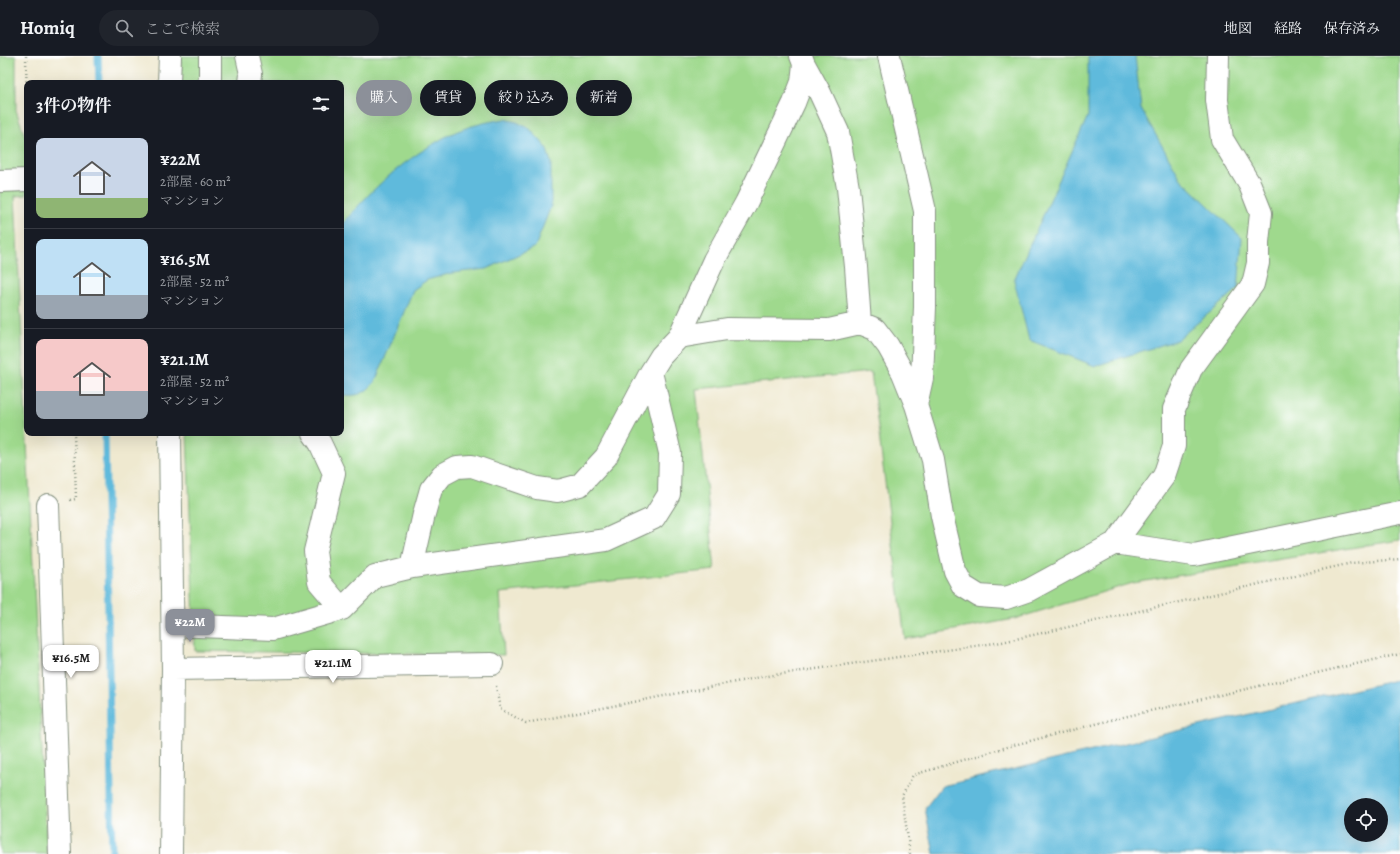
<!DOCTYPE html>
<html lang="ja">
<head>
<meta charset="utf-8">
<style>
  :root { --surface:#171b24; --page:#20242c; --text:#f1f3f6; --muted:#9ea1a6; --line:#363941; --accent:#8c9099 }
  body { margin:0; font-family:Alegreya,"Noto Serif JP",serif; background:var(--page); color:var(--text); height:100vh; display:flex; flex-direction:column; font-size:15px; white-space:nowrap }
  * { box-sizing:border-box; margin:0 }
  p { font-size:13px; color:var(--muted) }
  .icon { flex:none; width:22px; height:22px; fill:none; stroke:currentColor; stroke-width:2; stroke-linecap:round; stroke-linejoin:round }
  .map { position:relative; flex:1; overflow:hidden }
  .sheet { position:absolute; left:24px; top:24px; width:320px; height:356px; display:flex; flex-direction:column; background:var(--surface); border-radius:8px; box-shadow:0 4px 16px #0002 }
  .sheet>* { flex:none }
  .guide { position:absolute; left:356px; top:24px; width:380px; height:36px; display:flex; gap:8px }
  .buttons { position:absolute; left:1344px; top:742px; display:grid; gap:8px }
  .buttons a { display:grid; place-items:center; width:44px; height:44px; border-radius:50%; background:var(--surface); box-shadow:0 4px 16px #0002; font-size:20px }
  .price { position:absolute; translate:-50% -34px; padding:0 9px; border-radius:8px; background:#fff; color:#222; font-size:13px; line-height:26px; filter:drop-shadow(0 1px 2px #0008) }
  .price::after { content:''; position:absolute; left:50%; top:24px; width:12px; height:9px; margin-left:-6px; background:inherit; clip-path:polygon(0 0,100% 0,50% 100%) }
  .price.active { background:var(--accent); color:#fff }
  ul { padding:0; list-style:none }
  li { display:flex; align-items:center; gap:12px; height:100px; padding:0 12px }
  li+li { border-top:1px solid var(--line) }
  li span { display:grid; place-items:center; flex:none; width:112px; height:80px; border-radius:8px; color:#555 }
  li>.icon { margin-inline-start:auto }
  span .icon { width:48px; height:48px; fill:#fffc; stroke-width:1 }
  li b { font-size:17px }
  h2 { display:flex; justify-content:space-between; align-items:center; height:48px; padding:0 12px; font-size:17px }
  .pill { padding:0 14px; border-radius:18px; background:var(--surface); box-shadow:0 4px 16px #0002; font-size:14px; line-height:36px }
  .pill.active { background:var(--accent); color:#fff }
  header { display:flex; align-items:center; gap:24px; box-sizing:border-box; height:56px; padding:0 20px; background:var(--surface); border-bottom:1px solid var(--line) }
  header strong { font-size:19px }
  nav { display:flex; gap:22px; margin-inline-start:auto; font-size:14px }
  .search { width:280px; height:36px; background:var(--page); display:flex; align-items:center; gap:10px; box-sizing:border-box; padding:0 14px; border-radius:22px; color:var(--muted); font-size:15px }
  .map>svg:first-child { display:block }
  .green { fill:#9fd98d; stroke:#5f8b60 }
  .water { fill:#5ebadc; stroke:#3e7c88; fill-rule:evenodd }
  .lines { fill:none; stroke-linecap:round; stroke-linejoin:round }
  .stream { stroke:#5ebadc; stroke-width:7 }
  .minor-casing { stroke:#879382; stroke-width:24 }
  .path { stroke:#879382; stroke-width:2.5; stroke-dasharray:1 3; stroke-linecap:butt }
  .minor { stroke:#fff; stroke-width:22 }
</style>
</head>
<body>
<header>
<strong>Homiq</strong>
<div class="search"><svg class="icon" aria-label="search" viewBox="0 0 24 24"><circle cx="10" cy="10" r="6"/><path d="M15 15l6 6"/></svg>ここで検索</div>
<nav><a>地図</a><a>経路</a><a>保存済み</a></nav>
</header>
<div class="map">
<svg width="1400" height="798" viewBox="0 0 1400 798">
  <rect width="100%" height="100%" fill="#fff"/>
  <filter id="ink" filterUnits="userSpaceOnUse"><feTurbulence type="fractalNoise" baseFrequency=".025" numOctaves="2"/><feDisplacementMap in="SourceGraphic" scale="8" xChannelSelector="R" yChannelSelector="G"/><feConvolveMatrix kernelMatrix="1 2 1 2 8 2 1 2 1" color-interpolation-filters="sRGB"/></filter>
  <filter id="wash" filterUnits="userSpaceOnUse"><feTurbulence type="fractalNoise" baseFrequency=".012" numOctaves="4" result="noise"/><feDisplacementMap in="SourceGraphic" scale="16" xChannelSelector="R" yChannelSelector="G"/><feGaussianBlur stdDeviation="0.9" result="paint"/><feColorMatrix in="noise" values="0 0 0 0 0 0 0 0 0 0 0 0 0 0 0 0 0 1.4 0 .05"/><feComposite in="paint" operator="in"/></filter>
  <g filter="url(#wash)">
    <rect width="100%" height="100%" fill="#efe9d0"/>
    <path class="green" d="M0,0H16V54L27,86V139L15,140L47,798H0Z
      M181,0H1400V484L1133,527L1014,563L905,583L871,316L696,333L715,514L500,537L504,599L195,595L187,377H341V27H181Z"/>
    <path class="water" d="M1088,0H1135L1141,53L1181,123L1242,182L1238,233L1177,284L1095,310L1029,284L1014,224L1088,60Z
      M504,63L517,66L530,73L546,91L551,106V150L535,191L486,213L452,217L427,224L413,234L375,326C363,339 359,340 341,339V170C366,139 395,111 430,90C437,86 444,81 451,78C468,70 486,66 504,63Z
      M1400,623V798H934L925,752L942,730ZM1351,749H1381V779H1351Z"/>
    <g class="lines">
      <path class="stream" d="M98,0L99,27
        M105,377L112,798"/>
    </g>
  </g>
  <g filter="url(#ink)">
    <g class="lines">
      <g class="minor-casing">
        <path id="minor" d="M247,0L251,18L250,27
          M889,0L925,155V251L922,322L916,349
          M804,8L820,37L838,76L848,132L856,211L860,267
          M169,27L170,0
          M209,27L210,22V0
          M0,125L27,124
          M679,281L714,204L746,147L794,47L802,26L804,8L801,0
          M170,377L173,613L171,798
          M313,377L320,387L334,417L315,495L319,526L342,553
          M48,449L60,798
          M1115,487L1164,420L1174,390V353L1191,313L1253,228L1258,207V186L1261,157L1250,129L1222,83L1217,44L1218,0
          M412,511L424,458L431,433L442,419L457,411L472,410L537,432L558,435L580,429L606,401L651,316
          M173,569L273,573L342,553L375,520L412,511L606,484L654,462L669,438L670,397L651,316L661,300L679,281L727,273L829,274L860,267L875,273L888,290L903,317L916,349L933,404L942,460L955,515L963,530L979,540L1006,542L1029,534L1115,487L1194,499L1400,457
          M173,613L492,608"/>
      </g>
      <path class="path" d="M26,0L27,56
        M70,444L76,443L74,377
        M496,630L500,653L526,667L761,621L1002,586L1352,507L1400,503
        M910,798L902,740L913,719L1014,689L1119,662L1400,598"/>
      <use href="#minor" class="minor"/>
    </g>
  </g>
</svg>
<div class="buttons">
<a><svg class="icon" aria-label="locate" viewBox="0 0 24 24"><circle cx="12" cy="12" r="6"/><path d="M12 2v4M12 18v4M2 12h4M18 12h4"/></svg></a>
</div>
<b class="price active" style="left:190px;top:587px">¥22M</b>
<b class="price" style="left:71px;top:623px">¥16.5M</b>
<b class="price" style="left:333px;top:628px">¥21.1M</b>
<div class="guide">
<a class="pill active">購入</a>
<a class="pill">賃貸</a>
<a class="pill">絞り込み</a>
<a class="pill">新着</a>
</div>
<section class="sheet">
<h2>3件の物件<svg class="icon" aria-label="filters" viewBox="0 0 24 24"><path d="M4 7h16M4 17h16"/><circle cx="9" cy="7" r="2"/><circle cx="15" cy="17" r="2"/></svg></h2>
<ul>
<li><span style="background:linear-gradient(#c9d6e8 75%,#8fb573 0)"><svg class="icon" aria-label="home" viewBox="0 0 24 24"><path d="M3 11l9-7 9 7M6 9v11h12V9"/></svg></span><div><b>¥22M</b><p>2部屋 · 60 m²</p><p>マンション</p></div></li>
<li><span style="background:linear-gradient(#bfe0f5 70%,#9aa5b1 0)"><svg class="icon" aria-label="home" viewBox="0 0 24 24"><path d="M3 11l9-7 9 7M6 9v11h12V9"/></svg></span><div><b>¥16.5M</b><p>2部屋 · 52 m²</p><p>マンション</p></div></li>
<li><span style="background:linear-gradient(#f6c9c9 65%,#9aa5b1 0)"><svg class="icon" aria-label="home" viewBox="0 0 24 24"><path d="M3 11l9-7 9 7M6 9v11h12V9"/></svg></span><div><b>¥21.1M</b><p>2部屋 · 52 m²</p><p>マンション</p></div></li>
</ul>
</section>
</div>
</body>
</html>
